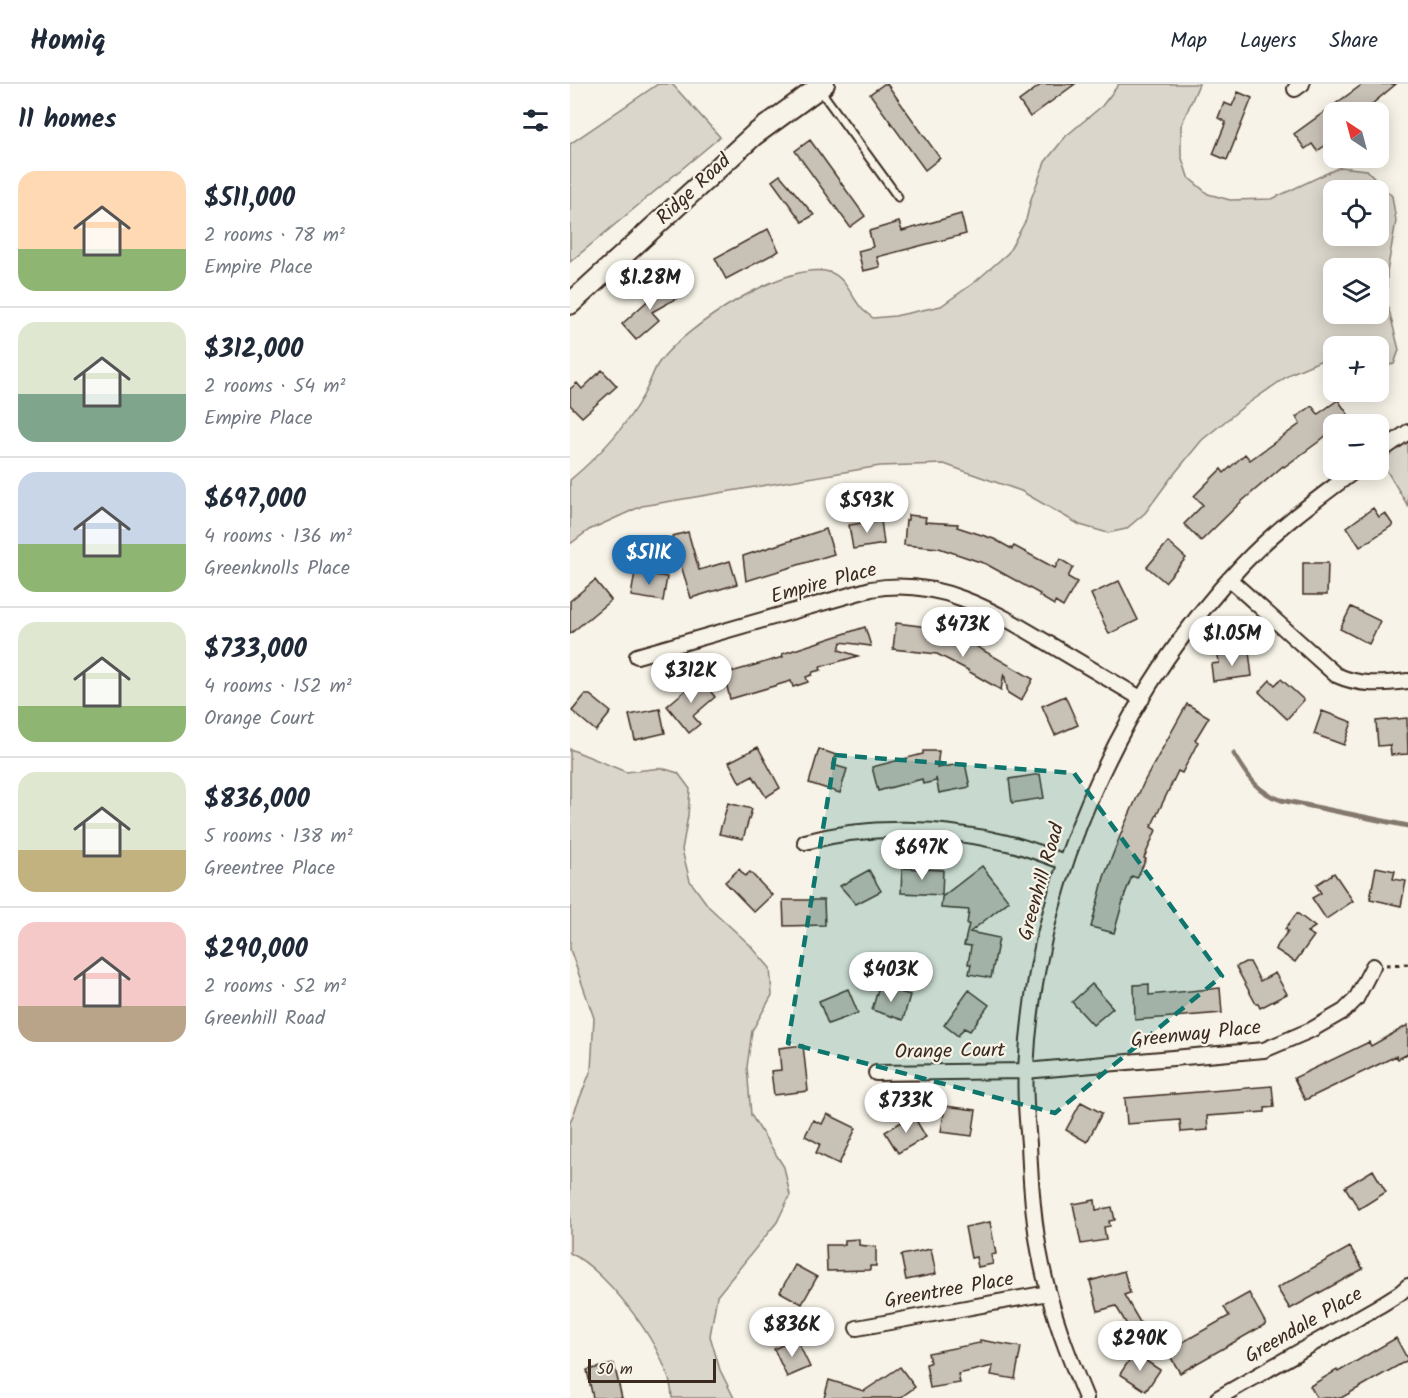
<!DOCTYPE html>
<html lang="en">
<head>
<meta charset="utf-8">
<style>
  :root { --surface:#fff; --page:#f2f2f3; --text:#1f2937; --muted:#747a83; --line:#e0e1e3; --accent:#1f6fb2 }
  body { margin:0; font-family:Kalam,sans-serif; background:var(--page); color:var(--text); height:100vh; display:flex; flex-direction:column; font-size:22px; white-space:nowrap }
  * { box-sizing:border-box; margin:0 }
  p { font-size:20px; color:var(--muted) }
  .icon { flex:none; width:33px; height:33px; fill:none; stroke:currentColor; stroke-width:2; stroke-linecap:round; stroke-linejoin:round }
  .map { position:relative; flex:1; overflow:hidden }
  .side { display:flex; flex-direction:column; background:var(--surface); width:570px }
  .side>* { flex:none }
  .needle { width:39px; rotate:324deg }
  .controls { position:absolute; left:753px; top:18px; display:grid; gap:12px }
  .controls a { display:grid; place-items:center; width:66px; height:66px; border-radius:12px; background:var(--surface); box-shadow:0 3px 15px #0003; font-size:30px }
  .scale { position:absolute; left:18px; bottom:15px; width:128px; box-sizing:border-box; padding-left:6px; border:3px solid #3b2a1e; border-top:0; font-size:16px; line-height:21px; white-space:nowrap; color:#3b2a1e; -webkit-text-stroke:4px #f7f3e8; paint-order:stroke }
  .price { position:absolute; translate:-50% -51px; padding:0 14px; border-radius:21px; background:#fff; color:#222; font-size:20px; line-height:39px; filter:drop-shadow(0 2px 3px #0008) }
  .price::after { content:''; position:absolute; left:50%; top:36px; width:18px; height:14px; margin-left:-9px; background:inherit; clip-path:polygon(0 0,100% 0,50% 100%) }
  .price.current { background:var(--accent); color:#fff }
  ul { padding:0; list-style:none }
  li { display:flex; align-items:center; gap:18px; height:150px; padding:0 18px }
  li+li { border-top:2px solid var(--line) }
  li span { display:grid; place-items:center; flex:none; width:168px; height:120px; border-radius:18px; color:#555 }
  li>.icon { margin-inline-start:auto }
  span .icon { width:72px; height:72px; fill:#fffc; stroke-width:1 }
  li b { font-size:26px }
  h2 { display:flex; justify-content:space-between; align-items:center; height:72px; padding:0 18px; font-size:26px }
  header { display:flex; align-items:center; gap:36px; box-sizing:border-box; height:84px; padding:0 30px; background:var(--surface); border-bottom:2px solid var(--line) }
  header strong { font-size:28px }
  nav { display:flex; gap:33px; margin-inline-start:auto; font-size:21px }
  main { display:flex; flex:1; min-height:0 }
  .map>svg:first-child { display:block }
  .green { fill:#dbd6cb; stroke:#8b8074; stroke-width:1.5; fill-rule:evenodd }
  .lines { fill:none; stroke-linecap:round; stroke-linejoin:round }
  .stream { stroke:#84786c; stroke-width:5 }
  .building { fill:#c8c1b6; stroke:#3b2a1e; stroke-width:1.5 }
  .lane-casing { stroke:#3b2a1e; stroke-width:11 }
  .street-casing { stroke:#3b2a1e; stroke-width:18 }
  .secondary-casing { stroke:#3b2a1e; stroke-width:24 }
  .path { stroke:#3b2a1e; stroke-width:3; stroke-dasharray:4.5 4.5; stroke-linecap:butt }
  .lane { stroke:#f7f3e8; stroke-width:7 }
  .street { stroke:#f7f3e8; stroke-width:14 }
  .secondary { stroke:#f7f3e8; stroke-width:20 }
  .marked { fill:#0f766e; fill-opacity:0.2; stroke:#0f766e; stroke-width:4.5; stroke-dasharray:12 8; stroke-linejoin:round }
  .labels { text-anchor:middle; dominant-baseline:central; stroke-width:4.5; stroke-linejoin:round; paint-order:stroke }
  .street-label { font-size:20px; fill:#3b2a1e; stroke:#f7f3e8 }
</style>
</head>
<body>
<header>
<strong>Homiq</strong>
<nav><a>Map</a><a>Layers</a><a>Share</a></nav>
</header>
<main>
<section class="side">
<h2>11 homes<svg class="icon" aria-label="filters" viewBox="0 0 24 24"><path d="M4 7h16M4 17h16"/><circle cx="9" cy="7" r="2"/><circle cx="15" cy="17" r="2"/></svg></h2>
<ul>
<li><span style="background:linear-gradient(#ffd9b3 65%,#8fb573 0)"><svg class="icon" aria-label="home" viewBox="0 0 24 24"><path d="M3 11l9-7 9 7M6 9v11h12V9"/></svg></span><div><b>$511,000</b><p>2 rooms · 78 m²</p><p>Empire Place</p></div></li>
<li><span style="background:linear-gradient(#dfe7d0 60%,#7fa58c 0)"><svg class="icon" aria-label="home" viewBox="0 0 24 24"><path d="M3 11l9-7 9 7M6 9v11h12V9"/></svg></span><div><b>$312,000</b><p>2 rooms · 54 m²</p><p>Empire Place</p></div></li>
<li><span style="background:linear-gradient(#c9d6e8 60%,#8fb573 0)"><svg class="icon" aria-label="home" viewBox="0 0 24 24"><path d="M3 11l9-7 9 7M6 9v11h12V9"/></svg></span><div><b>$697,000</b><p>4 rooms · 136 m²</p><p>Greenknolls Place</p></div></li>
<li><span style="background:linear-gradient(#dfe7d0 70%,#8fb573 0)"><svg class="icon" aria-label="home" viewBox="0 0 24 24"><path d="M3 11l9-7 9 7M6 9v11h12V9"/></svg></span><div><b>$733,000</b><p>4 rooms · 152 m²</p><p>Orange Court</p></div></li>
<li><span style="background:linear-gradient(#dfe7d0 65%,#c2b280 0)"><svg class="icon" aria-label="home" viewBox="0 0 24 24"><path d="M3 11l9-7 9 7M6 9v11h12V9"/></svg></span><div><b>$836,000</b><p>5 rooms · 138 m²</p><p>Greentree Place</p></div></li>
<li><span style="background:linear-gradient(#f6c9c9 70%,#b9a48a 0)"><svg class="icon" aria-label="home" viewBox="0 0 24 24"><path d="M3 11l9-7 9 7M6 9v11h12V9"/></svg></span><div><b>$290,000</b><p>2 rooms · 52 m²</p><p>Greenhill Road</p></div></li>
</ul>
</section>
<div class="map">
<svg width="838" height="1314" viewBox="0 0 838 1314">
  <rect width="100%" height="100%" fill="#f7f3e8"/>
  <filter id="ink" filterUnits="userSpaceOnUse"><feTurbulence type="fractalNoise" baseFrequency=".0167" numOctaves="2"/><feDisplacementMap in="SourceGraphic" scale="12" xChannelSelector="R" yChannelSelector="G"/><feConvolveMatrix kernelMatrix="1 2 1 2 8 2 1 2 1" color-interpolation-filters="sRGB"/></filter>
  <g filter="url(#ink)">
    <path class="green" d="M88,0H102L150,53L0,178V60Z
      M549,0H629L611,42V71L618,93L638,110L660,116L702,115L770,83L797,86L822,112L826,137L817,188V218L829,266L824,280L809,283L808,262H764L763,277L752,276L722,289L673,323L632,356L600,395L575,429L556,445L538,449L510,441L451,407L374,380L310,382L72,422L19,446L0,460V396C30,371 55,344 74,310C80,299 83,286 90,277C115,243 217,176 259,188C275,192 282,214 292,225C295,228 299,231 303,234L325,232L371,222L405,198L438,169L456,136L461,115L475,78L496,52L532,22ZM764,106H808V152H764ZM808,184V230H764V184Z
      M838,348V422L809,374Z
      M0,665L56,688L92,684L108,689L120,705L118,732L112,766L120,797L139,823L180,861L200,884L202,911L182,947L177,983L181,1031L214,1083L220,1111L207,1138L147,1212L140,1252L150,1286L164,1314H102C102,1271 38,1187 0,1169V1039L21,986L24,934L0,865Z"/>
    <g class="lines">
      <path class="stream" d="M664,670C678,692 685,707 711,716L838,742"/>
    </g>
    <path class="building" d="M314,0H317L370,74L355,86L300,10Z
      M472,0H505L460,33L449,17Z
      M793,0H826L796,25L795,23L788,28H764V46L757,50L762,57L747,67L742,60L735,65L724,50Z
      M668,8L682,14L657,76L643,70L656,38L648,34L654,19L662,22Z
      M240,56L295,132L280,143L225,67Z
      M210,91L244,131L232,138L202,97Z
      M391,130L396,150L307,173L310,183L293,187L288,167L303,163L299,147L329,138L332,147Z
      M198,145L209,167L156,195L145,174Z
      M100,197L109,213L82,228L89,236L66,256L52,240L84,211L82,207Z
      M32,286L47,302L12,333L0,321V305L7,299L12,305Z
      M768,316L780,333L770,340H764V345L747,359L714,383L713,382L671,418L631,457L614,440L633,421L624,412L651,385L654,389L675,370L680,376L730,340L726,333L742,322L748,330Z
      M803,424L809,433L815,429L823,441L790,463L777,443Z
      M338,431L356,433L355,438L388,440L387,443L424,455L442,465L444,462L485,484L490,475L503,483L498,493L507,498L493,523L485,518L484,521L469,512L470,510L416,480L369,464L334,461L336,436H338Z
      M311,436L314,460L283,465L279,441Z
      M256,445L264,470L176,497L173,472Z
      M118,448L129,486L160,477L167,500L121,514L102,452Z
      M598,458L616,474L595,498L577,483Z
      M733,479H758L757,511H733Z
      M65,488L97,493L93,517L61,512Z
      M25,496L41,516L0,550V517Z
      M549,497L568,536L539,550L521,510Z
      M781,523L810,537L799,560L770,545Z
      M326,539L358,543L357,548L379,561L385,550L463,595L451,617L438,609L434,589L431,606L398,587V586L367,570L323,565Z
      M295,543L301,562L271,558L269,566L288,572L250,583L251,586L243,588L242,591L236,593L238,598L223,603L221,597L160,615L154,590L213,573L212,570Z
      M679,568L682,592L643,597L641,580L649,579L648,571Z
      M130,594L145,613L123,632L130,640L119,649L97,622Z
      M711,595L734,616L717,635L689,608L700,596L705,601Z
      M15,611H20L41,628L26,647L2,627Z
      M495,612L508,641L485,651L472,622Z
      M617,620L639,633L625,656L628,658L612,689L608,687L581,743L586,746L574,774L576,775L567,794L562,792L555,810L544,849L521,843L534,793L554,742L575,696Z
      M90,625L95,649L65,656L59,631Z
      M752,627L782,638L774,661L744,650Z
      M837,634L838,670L821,671L820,661L808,662L806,637Z
      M188,663L210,704L196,713L183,692L170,699L159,678Z
      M249,665L266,671L263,681L277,685L270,709L239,699Z
      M353,667H369L367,684L395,679L400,703L369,709L366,694V697L353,700L352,695L308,707L302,683L353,670Z
      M470,690L474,714L442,719L439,695Z
      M158,719L182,725L173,755L149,750Z
      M412,782L439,817L400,848L429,854L421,894L399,890L401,880H398L401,862L394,861L399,840H397L399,826L371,824L372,813Z
      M806,783L825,787L823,795L836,797L831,822L800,815Z
      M332,784L373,786L372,811L331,809Z
      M169,785L175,792L180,788L202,811L184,828L155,798Z
      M299,786L311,807L286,820L270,802Z
      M764,789L783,817L756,835L742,814L751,809L746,801Z
      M213,816H254L255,841L214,842Z
      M727,829L745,843L737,848L744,852L725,878L705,865L718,847L715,845Z
      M675,878H680L690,897L705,889L717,910L690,924L688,920H686L666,883Z
      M522,900L543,924L523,941L502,918Z
      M579,900V911L650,904L652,929L565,936L564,901Z
      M309,902L340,911L333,936L302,926Z
      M278,905L288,929L258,940L249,917Z
      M399,906L419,921L400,947L394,944L388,952L374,941Z
      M838,941V970L828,975L826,972L735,1016L724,994L799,958L801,962Z
      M233,961L238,1007L204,1011L201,987L211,986L209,964Z
      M702,1002L704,1023L695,1024V1028L637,1032L638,1046L611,1048L610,1036L557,1040L555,1014Z
      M511,1018L532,1029L517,1058L496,1046Z
      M375,1022L406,1026L402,1052L371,1048Z
      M257,1030L286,1044L269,1080L246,1069L250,1060L235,1052L243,1036L252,1040Z
      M343,1031L356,1053L328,1069L315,1048Z
      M803,1086L816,1108L789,1125L775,1103Z
      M525,1116L526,1126L542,1123L545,1136L539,1137L540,1142L534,1143L536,1156L511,1160L503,1120Z
      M420,1138L426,1170L421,1171L423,1180L408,1183L406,1173L401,1174L395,1143Z
      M289,1155V1161L306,1163V1182H300V1186L257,1187L256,1161H275V1156Z
      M780,1163L793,1185L720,1225L707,1204Z
      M361,1165L366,1190L336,1196L331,1171Z
      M225,1181L247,1193L232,1220L210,1208Z
      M554,1187L560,1209L554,1211L571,1240L560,1246L546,1222L528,1227L520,1197Z
      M679,1209L696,1240L610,1289L597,1267L659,1232L654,1223Z
      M226,1254L240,1283L217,1293L204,1265Z
      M826,1254L838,1276L771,1314H747L740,1302L767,1286L768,1288Z
      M410,1256L451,1263L445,1295L421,1291L423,1282L388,1290L390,1299L360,1304L356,1280L360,1279L358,1269L410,1259Z
      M564,1269L590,1286L576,1307L550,1290Z
      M44,1280L52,1314H23L17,1286Z
      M330,1283L345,1303L330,1314H254L259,1296L294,1307Z"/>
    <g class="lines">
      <g class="lane-casing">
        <path id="lane" d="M250,6L328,113"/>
      </g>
      <g class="street-casing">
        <path id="street" d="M725,5L732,0
          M808,369L838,348
          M659,495L766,591C790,602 812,600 838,597
          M67,572L301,505C370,493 424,527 481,561C511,579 542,597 572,615
          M235,758C301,740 372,743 437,759C457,763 476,772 495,778
          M306,989L455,987L694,966L741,946L774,927L786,915L803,882
          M287,1244L478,1209
          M516,1314C502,1280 488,1246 479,1210C465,1161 461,1110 459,1060C457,1035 454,1010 456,986C464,803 548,612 673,480C707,444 747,415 786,386
          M648,1314L809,1222L830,1209L838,1202"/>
      </g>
      <g class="secondary-casing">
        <path id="secondary" d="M0,220L184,51L254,0"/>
      </g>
      <path class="path" d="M816,881L838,880"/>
      <use href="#lane" class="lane"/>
      <use href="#street" class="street"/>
      <use href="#secondary" class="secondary"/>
    </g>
  </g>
  <path class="marked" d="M265,671L504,689L652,892L485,1029L218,959Z"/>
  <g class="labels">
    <g class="street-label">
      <text transform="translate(124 106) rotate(-43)">Ridge Road</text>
      <text transform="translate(254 500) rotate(-15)">Empire Place</text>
      <text transform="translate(472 798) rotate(-74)">Greenhill Road</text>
      <text transform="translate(626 951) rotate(-6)">Greenway Place</text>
      <text transform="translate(380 968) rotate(-1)">Orange Court</text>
      <text transform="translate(379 1207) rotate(-10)">Greentree Place</text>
      <text transform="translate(734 1242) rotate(-30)">Greendale Place</text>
    </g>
  </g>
</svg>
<div class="controls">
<a><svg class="needle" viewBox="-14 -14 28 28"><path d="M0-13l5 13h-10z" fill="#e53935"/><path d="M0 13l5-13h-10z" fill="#747a83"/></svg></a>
<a><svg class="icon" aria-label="locate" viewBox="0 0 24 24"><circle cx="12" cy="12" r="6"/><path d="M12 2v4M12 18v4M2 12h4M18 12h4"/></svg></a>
<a><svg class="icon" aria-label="layers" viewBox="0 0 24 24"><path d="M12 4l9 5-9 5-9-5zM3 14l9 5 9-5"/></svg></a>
<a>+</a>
<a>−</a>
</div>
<div class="scale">50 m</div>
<b class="price" style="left:80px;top:227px">$1.28M</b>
<b class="price" style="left:297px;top:450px">$593K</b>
<b class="price current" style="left:79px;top:502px">$511K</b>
<b class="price" style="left:393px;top:574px">$473K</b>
<b class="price" style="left:662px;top:583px">$1.05M</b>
<b class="price" style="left:121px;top:620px">$312K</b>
<b class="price" style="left:352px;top:797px">$697K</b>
<b class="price" style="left:321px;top:919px">$403K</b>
<b class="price" style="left:336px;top:1050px">$733K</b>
<b class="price" style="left:222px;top:1274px">$836K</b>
<b class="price" style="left:570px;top:1288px">$290K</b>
</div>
</main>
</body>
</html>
